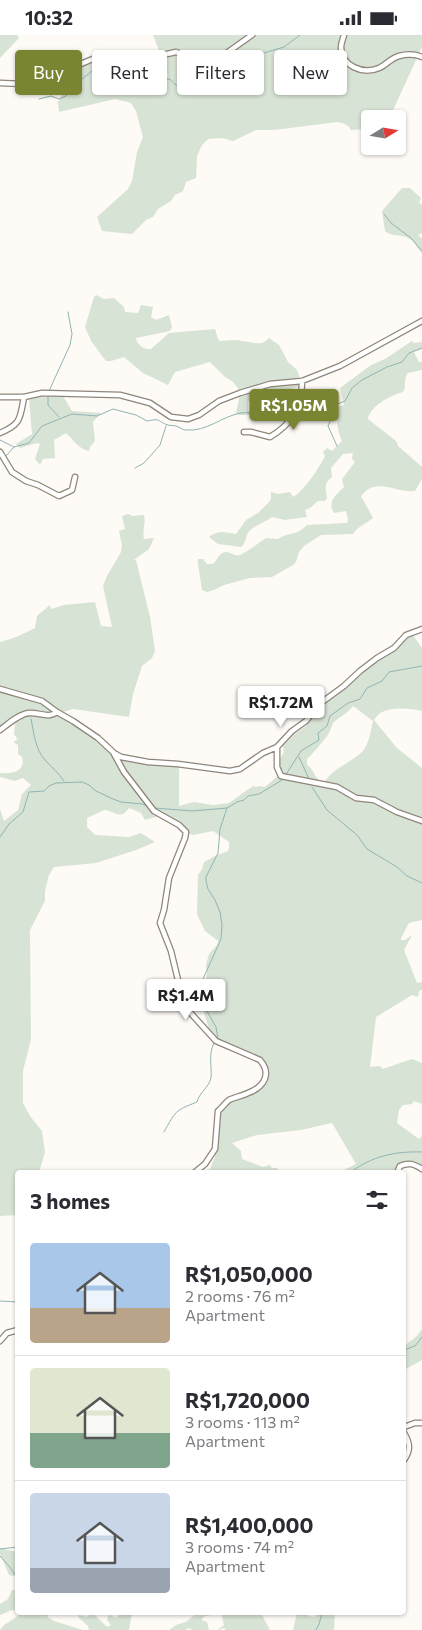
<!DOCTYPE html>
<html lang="en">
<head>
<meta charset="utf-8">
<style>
  :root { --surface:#fff; --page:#f2f2f3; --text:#2b2b33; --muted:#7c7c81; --line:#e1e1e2; --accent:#7b8430 }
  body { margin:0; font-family:Commissioner,sans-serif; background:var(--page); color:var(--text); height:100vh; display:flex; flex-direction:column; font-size:19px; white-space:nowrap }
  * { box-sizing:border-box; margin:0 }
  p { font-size:16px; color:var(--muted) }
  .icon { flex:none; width:28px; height:28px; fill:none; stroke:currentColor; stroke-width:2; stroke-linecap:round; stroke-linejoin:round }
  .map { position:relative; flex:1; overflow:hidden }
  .details { position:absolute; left:15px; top:1135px; width:391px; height:445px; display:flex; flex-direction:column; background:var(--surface); border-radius:5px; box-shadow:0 1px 4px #0004 }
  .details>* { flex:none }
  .guide { position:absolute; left:15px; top:15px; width:392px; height:45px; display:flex; gap:10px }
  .needle { width:32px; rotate:79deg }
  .controls { position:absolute; left:361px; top:75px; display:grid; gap:10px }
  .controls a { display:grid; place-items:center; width:45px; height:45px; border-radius:5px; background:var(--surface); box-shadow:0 1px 4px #0004; font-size:25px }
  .price { position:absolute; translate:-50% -42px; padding:0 11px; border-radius:5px; background:#fff; color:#222; font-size:16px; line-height:32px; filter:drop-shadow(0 1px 2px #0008) }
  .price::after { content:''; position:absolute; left:50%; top:30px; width:15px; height:11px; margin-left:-8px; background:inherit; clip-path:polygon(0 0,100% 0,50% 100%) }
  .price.on { background:var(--accent); color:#fff }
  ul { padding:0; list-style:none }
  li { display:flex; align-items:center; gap:15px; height:125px; padding:0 15px }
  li+li { border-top:1px solid var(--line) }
  li span { display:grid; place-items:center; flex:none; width:140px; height:100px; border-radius:5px; color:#555 }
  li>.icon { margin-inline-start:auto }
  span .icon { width:60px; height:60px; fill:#fffc; stroke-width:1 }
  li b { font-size:21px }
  h2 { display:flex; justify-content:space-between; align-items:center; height:60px; padding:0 15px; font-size:21px }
  .chip { padding:0 18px; border-radius:5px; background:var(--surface); box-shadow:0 1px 4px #0004; font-size:18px; line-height:45px }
  .chip.on { background:var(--accent); color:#fff }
  .status { display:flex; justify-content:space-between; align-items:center; height:35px; padding:0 25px; background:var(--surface); direction:ltr }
  .status svg { height:14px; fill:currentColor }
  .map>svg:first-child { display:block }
  .green { fill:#d7e3d4; fill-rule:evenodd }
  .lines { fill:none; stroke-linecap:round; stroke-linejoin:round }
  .stream { stroke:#90b5b5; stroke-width:1 }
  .minor-casing { stroke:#8f857b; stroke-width:7 }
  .minor { stroke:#fff; stroke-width:4.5 }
</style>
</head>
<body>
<div class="status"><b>10:32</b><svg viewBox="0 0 49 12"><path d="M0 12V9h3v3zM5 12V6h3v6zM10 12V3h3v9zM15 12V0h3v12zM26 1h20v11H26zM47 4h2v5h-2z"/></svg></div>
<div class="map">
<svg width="422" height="1595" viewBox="0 0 422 1595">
  <rect width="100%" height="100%" fill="#fefaf6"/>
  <path class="green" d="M0,0H17L19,3L0,23Z
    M153,0H422V12L389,84H370V95L364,94L351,95C348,89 343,88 337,87L274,95H256L233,106L222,103L208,104L202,110L197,121L196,143L186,147L183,156L175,160L171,166L158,174L153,182L146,185L132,199L102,196L97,182L128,154L132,146L137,117L143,102L136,76L131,68L115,64L59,77L58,67L65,53L61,39L88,28L98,30L107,36L139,33L168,41L160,23H162Z
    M402,153H410L421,163L419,167L422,170V198L418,200L422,204V218C417,214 415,206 408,203C401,199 391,202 385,196L382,176Z
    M96,260L104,264L114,263L124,272L125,277L138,278L141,270L153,272L151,282L156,285L169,280L172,292L170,296L136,303C137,310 144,315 151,314L169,298L215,294L218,304L220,306C227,306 235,304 242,306C253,307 261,312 269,303L279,310L288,327L297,335L302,350L277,360L248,366V376L251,378L250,380H239L236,378L239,364L238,353L232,346L225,342L210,327L175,337L168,350L143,338L124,322L111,326H106L91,306L85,292L94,262Z
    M412,306L414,308L422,307V314L414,317L419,327H422V335L408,338C403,344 407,351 403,357C391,360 370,371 368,384L396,406L398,411L422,432V444L415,456C394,458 377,441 361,461L373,483C366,489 358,491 353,499L321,500L304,511L299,517L296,527L293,530L272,542L250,543L224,550L214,555L207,557L202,555L198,529V524H203L207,529C217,530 215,524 221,519C228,513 233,522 240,520C247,517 260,507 266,503L278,504C290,496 295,502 307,490L347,488L348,484L346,476L334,478C327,466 336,460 344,452L342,444L355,427L352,424L353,418L343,419L331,433L332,442C323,449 326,453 327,463L325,466H318L310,473L305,475L307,482L285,485L272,482C264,488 254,490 248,498C245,503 246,508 241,512L218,509L209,502C221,494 225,498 236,499L246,485L258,478L268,468L271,464V457L278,459L290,457L293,462C305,455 319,433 325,421L323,417L327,413L332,416L342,406L339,399L334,373L344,370L340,353L371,330L385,324Z
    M63,361L72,376L101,378L93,387L95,406L90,412L89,416C77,413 74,405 66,398L54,405L55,423L43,424L40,430L35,424L40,409L37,408L20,413L16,409L32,399L29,363Z
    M128,479L133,481L144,480C146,488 142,496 144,504L154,503L149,514L134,525H136L150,582L155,616L152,623L142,631L133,659L129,682L73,674L63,677L108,708L118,723L179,730V771L194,767L213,770L229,768L253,751L256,752L260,751L265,752L280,739V724L284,717L283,711L297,697L306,691L320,672L336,661L366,634L396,615L408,601L413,600L422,613V676C411,673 392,672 382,677C378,679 376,682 374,685L397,713L422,733V885L409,888L401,903V905H405L412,900L404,915L417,948L422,947V955L419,956L418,962L412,960L376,982L370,1032L380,1031L383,1034L412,1024L422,1028V1069L414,1066L412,1069L403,1070L399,1075L397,1088L419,1104L422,1101V1130L403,1129L397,1137H340L356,1129L332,1088L301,1095L257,1100L232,1108L241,1116L242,1124L263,1132L270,1130L272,1133H277L280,1137H203L210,1134L215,1122L217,1107V1083L225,1069L250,1056L261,1048L267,1039L262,1025L251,1018H241L223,1010L210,998L201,967L207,938L206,930L209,919L217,910L218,906L205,896L197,879L198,840L202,834L204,827L217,820L228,816L229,813V807L213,796L193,800L187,798L179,789L159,781L145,785L141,778L129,773C120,786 116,776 104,775L87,783V792L95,800L129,802L141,798L155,807L136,815L96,828L54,832L49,840L45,856V866L30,895L31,1004L23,1036V1068L30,1081L42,1096L45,1117L39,1137L18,1138L17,1180L0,1181V774L4,786L18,775L22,759L31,750L23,743L15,746L0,742V738C12,739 26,737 22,722L18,719V710L13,707L17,705L16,701L14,700L15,689L2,694L0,697V607C12,604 24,599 35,593L37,581L50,570L51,574L64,570L95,567L101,591L112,592L103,551L107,541L121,517L122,510L119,496L125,494L122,481ZM353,671L373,686C371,694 369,709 363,716C351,728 335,732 325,746L321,747C313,741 315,735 307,730V724C315,716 321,709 327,701C331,696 331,690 335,686C341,681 348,678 353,671Z
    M422,1294V1325L404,1335V1311L417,1301Z
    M0,1513L17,1517V1542L9,1540L0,1519Z
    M12,1555H17V1576L12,1575L0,1580V1569L8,1564Z
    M18,1578H47L48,1582L54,1586L83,1595H0L4,1590L18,1581Z
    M91,1578H93L107,1592L111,1590L107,1585L108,1581L110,1580L116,1583L121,1578H132L129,1595H89L88,1591L78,1582L79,1580L87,1582Z
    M197,1578H213L212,1580L205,1581L201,1585L207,1587L209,1595H192L189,1593L185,1595H169L176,1590L186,1587Z
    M221,1578H261L270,1595H226L224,1593L217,1595L224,1590Z
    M297,1578H308V1581L315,1582L318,1578H335L334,1595H293Z"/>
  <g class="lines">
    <path class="stream" d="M39,64L51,61L59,64L66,61L76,49L92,36L98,34L107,37L131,35L143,40L151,39L162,45L170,44C177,53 190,60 199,51L201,41L205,37L219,36L227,31L240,29L247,23L284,12L300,0
      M384,179L391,188L411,203L422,216
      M49,356L70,310L72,299L68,277
      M48,362V370L59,382
      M300,381L312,379L345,366L352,353L362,345L387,332L402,327L409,318L422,313
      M0,405L14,412
      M337,411L328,391L337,371
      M6,421L14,412L29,408L42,391L72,379L97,381L113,374L136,380L147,386C162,383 156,386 168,390C171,391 173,390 176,391C180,392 182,395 186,395C207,397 222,381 241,378C257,375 270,387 287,385
      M135,433L144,428L160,410L166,391
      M31,684C34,698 35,714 45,725C52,733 59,738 64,746
      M299,722L310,746
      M285,741L301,716L319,705L318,698L327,691L330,681L348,668L360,664L367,653L382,646L389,637L422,631
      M312,752L327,775L357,800L367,814L397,832L407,841L422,848
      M154,773L192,776L227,773L237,767L244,765L248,761L259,759L282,745
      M0,802L9,789L23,777L29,757L44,756L49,751L56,748L82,747L89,750L96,756L113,764L121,767L142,769L149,772
      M218,1004L216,992L203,969L202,953L203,944L221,904L222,890L220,877L215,865L208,854L206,846V842L218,818L220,794L227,773
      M164,1097C176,1076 174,1076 197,1067C199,1058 209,1052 211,1043C212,1031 208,1019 214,1008
      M350,1138C371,1121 396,1116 422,1117
      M0,1266L18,1267
      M404,1315L415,1311L422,1302
      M404,1509V1518
      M0,1514L18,1512
      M0,1521L9,1531L18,1544
      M316,1595L319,1589L322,1578"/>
    <g class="minor-casing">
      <path id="minor" d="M344,0C343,4 341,8 341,12C341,31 363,40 379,33C386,30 391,23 399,21C407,19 415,19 422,22
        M0,48L23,49L43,39L69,34L95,23L130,21H158L176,17L202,26H212L228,17L252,0
        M0,362H24
        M244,397H251L270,402C292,389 302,372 302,346
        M0,398C21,389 20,384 24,362L42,358L120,360L150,368L171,382L188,384L199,380L219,366L240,358L270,349L302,346L340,331L422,286
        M0,417L12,437L26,446L38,450L59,461L72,455L75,442
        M0,654L42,666L57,677L73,686L98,703L113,717L124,737L154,776L179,790L186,797L185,803L169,843L164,875L160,888L171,916L183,966L186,973L216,1006L260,1025C272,1039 264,1052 248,1058C242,1061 235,1062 229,1065C225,1068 222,1073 218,1076L215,1114L205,1129L194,1138
        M0,695C8,689 19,679 29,678C39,677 48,684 57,677
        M277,712V732L281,741L337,752L356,763L374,765L397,777L422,786
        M114,718L121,722L148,727L178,729L230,736L240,734L263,718L277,712L292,696L306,686L318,670L344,651L360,636L377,623L394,613L406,600L422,594
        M397,1138L400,1131C409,1127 414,1129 422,1134
        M0,1306L7,1298L18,1295
        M404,1392L415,1388H422
        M404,1398C410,1408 411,1415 404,1425"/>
    </g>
    <use href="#minor" class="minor"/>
  </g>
</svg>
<div class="controls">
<a><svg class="needle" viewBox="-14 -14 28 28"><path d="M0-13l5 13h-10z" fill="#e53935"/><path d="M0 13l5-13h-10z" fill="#7c7c81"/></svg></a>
</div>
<b class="price on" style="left:294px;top:396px">R$1.05M</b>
<b class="price" style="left:281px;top:693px">R$1.72M</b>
<b class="price" style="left:186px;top:986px">R$1.4M</b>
<div class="guide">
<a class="chip on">Buy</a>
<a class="chip">Rent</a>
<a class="chip">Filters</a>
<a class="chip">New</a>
</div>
<section class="details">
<h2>3 homes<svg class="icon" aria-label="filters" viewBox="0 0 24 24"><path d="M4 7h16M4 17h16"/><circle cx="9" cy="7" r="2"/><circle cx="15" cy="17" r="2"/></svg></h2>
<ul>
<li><span style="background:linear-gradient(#a9c7e8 65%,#b9a48a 0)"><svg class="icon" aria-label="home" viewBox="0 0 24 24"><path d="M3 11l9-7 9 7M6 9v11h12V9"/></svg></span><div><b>R$1,050,000</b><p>2 rooms · 76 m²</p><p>Apartment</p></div></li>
<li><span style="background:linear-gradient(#dfe7d0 65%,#7fa58c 0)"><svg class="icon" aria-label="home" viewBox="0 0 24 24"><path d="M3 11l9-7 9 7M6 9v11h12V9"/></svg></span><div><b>R$1,720,000</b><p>3 rooms · 113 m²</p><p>Apartment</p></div></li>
<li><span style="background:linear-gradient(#c9d6e8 75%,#9aa5b1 0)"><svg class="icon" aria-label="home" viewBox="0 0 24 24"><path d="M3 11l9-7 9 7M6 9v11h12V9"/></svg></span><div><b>R$1,400,000</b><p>3 rooms · 74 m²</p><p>Apartment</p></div></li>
</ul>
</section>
</div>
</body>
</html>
